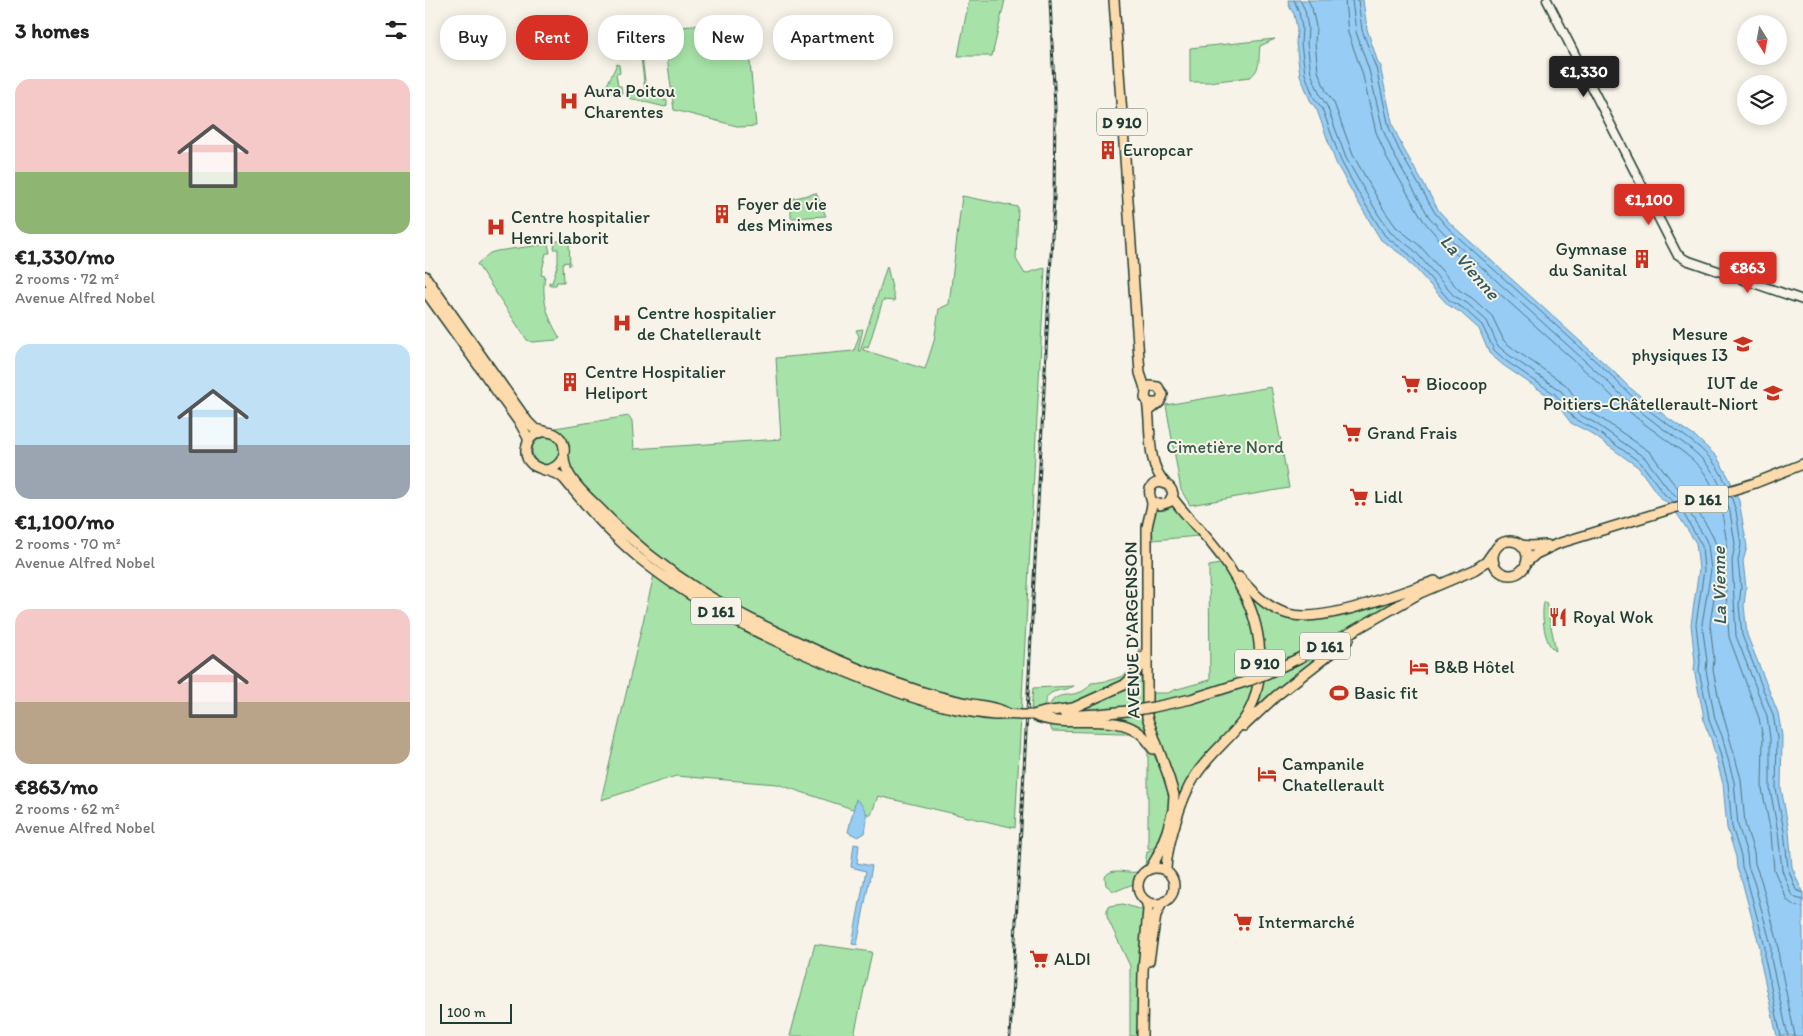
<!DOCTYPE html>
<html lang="en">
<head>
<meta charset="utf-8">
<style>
  :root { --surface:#fff; --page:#f2f2f2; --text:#222; --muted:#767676; --accent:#d93025 }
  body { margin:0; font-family:Itim,sans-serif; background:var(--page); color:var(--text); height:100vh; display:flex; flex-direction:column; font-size:19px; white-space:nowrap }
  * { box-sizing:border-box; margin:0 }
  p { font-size:16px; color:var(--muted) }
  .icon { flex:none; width:28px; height:28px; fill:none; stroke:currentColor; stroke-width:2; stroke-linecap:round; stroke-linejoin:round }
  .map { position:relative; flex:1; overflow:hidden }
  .drawer { display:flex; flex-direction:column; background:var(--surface); width:425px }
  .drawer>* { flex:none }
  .top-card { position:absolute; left:15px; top:15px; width:475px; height:45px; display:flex; gap:10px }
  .needle { width:32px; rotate:169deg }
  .controls { position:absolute; left:1312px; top:15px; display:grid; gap:10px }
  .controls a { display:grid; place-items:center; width:50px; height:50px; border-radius:50%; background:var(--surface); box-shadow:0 2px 12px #0003; font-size:25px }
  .scale { position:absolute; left:15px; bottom:12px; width:72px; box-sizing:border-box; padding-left:5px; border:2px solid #1f3d34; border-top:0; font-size:14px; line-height:18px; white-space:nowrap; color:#1f3d34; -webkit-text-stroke:4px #f7f3e8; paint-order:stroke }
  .price { position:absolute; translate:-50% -42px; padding:0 11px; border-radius:5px; background:var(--accent); color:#fff; font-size:16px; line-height:32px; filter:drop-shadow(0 1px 2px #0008) }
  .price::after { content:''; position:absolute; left:50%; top:30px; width:15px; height:11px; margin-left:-8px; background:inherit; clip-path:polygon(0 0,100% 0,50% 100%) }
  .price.current { background:#222; color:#fff }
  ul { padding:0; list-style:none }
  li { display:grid; align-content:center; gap:10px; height:265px; padding:0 15px }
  li span { display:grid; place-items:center; height:155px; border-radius:15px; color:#555 }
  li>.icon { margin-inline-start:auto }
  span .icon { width:90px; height:90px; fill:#fffc; stroke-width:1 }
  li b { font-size:21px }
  h2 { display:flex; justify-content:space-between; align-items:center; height:60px; padding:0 15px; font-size:21px }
  .chip { padding:0 18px; border-radius:20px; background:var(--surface); box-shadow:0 2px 12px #0003; font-size:18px; line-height:45px }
  .chip.current { background:var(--accent); color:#fff }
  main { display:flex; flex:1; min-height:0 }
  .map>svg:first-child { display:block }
  .green { fill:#a7e3a8; stroke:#63906e }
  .water { fill:#97ccf5; stroke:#6793a8 }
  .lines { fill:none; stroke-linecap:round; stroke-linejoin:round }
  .shore { stroke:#4f7681; stroke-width:1 }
  .secondary-casing { stroke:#1f3d34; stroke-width:11 }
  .primary-casing { stroke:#1f3d34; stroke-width:12 }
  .secondary { stroke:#f7f3e8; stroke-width:8 }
  .primary { stroke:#fedbac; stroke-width:9 }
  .rail-casing { stroke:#1f3d34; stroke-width:3 }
  .rail { stroke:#f7f3e8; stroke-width:1; stroke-dasharray:4; stroke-linecap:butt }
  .primary-bridge-casing { stroke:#1f3d34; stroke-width:12; stroke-linecap:butt }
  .primary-bridge { stroke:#fedbac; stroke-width:9 }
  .labels { text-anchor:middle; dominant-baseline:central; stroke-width:4; stroke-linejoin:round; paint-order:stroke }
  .shield { fill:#f7f3e8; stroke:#60746a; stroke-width:1 }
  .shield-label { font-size:16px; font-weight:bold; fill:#1f3d34 }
  .poi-label { font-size:18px; fill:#1f3d34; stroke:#f7f3e8; text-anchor:start }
  .park-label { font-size:18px; fill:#3a5e4b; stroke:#f7f3e8 }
  .street-label { font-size:18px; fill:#1f3d34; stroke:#f7f3e8 }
  .water-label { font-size:19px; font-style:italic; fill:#375a5b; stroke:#f7f3e8 }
</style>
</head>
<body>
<main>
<section class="drawer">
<h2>3 homes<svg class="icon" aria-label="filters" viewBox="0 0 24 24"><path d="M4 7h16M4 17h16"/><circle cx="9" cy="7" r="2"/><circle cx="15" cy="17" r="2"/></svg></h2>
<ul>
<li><span style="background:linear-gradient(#f6c9c9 60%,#8fb573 0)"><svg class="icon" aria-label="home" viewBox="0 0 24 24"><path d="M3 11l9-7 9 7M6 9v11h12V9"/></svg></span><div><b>€1,330/mo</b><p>2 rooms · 72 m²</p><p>Avenue Alfred Nobel</p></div></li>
<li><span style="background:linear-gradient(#bfe0f5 65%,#9aa5b1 0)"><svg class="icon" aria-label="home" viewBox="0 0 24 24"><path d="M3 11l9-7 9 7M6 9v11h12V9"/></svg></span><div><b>€1,100/mo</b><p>2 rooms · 70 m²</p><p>Avenue Alfred Nobel</p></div></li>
<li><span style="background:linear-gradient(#f6c9c9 60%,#b9a48a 0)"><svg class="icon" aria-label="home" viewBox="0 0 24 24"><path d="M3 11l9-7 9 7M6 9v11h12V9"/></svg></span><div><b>€863/mo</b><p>2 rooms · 62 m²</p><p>Avenue Alfred Nobel</p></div></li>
</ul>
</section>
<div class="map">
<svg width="1378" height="1036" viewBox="0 0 1378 1036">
  <rect width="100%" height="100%" fill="#f7f3e8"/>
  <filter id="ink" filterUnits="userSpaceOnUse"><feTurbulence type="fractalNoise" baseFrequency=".02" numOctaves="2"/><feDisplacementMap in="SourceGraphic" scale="10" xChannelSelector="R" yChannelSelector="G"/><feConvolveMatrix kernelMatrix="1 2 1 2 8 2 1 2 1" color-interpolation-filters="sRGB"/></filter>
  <g filter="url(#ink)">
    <path class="green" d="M544,0H580L567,56H533Z
      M321,20L331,126L316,127L249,110L240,42L245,41L244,35H239V29Z
      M850,39L835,46C833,57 837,69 825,77L784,82H765V48Z
      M225,49L226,53L236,52L237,54L217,57L222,96L238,95L239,101L242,100V105L240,107L204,98L201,94L220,91L216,57L197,59V55L200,52Z
      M192,64L194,65L195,73L191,74L193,86H196L197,93L194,95L183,92L181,87Z
      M391,193L401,216L366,218V199Z
      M537,196L593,207L591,259L600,274L608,271L620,268L590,828L453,796L446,815L352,784L251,776L176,800L229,575L199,530L152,478L144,464L141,439L130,428L204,416L207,421L209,449L356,439L351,358L429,351L434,336L431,330L438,329L433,351H435L462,266L470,301L458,300L443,348L439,347L438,350L500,369L509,341L514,309L524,304Z
      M141,239L144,241L145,265L144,266V262L138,263L139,282H132L131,285H124V282L127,283L133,263V249H129L130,242Z
      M123,244L125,253H121L116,275L120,276C116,299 123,319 135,338L132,340L107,342L102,340L52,264L65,253L72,251Z
      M846,387L864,488L765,505L756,490L741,405Z
      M107 451a14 14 0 1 1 28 0a14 14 0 1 1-28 0Z
      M749,505L768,527L807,577L830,626L832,673L780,692L727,704V693H743L749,690L785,680L784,566L795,564L774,536L728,540L727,522L730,511L740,510Z
      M820,591L865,617L987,593L913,636L835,672Z
      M1121,602L1131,651C1119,646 1116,614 1119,603Z
      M714,648V663L706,677L651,705L624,710C626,686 655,703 666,683C680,682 703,678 711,665C713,660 713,654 714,648Z
      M889,655L892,660L827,715L834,682Z
      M717,669V705L670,711H643L660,705Z
      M828,684H830L823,707L752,806C752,784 745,772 737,752C732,740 729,727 724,714L727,713V711C762,706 795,697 828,684Z
      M649,686C633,694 621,686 619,709H606L608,688Z
      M718,713L730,744L717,730L652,720Z
      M624,723L678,725L708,731L727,751L740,778L744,796V809L733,847L726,849L723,848V753L712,737L699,733L627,731Z
      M732,850L723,867L714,873L708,884L691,891L687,890L681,885L680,877C689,862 713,882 720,865C721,861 721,856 722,852Z
      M698,904L720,911L715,1036H705V966L682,917V910L684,906Z
      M390,944L447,952L429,1036H365Z"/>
    <path class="water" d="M863,0H938L942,29L953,63L956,66V71L968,126L978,148L1014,211L1027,225L1189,372L1204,387L1244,419L1272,438L1292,457L1304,478L1314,501L1322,547L1318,561L1321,588L1319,605L1322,635L1353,713L1357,736L1356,788L1364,831L1367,867L1378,894V1036H1352L1335,959V948L1318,885L1312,868L1311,857L1302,828L1298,784L1286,739L1279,722L1278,712L1269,670L1270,662L1266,624L1274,569L1271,543L1251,512L1244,503L1236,499L1213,467L1164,432L1146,423L1128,399L1078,365L1064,353L1054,329L1035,312L1023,305L980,257L956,240L930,197L911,163L892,110L885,100L875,75L871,43L872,29L869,14L865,8Z
      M431,799C444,812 443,815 440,833L433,837L423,832Z
      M429,844L434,845L432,863L447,866L432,945L427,944L441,871L426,867Z"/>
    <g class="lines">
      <path class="shore" d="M869,0L874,12L877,28L876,43L880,74L889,98L897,108L916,161L934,194L960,236L984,254L1025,301L1038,308L1057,325L1069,350L1081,361L1131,395L1149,419L1167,428L1216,463L1240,495L1249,502
        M875,0L880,10L883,28L882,43L886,73L895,95L902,106L921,158L953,214L965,232L989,250L1029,296L1042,303L1062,321L1073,346L1085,356L1136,391L1153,414L1170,423L1220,458L1244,490L1256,500
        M883,0L887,8L891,27L890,43L893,71L901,91L909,103L928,155L959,210L971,227L994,245L1034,290L1047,298L1067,316L1079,341L1090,350L1141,385L1158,408L1174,417L1225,452L1249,484L1264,498
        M920,0L923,33L937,72L951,132L961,156L998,220L1014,239L1176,385C1193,403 1212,419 1232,433C1255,451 1277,461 1289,490
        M927,0L931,32L944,70L958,130L968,153L1004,217L1019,233L1181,380C1198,398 1217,413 1237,428C1262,446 1283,457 1296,488
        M933,0L937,30L951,68L964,127L974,150L1010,213L1024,229L1186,375C1202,393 1221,409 1241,423C1268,442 1289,454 1302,486
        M1306,496L1311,511L1316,545L1313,561L1316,588L1314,605L1317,635L1348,715L1352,737L1351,789L1359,831L1363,868L1371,890L1378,893
        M1300,498L1305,512L1310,544L1307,561L1311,636L1342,716L1345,738V789L1353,832L1357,870L1366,894L1371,898L1378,900
        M1293,500L1297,513L1302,544L1299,562L1304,637L1334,718L1338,738L1337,789L1346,833L1349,870L1362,900L1370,906L1378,907
        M1270,507L1287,534L1291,545L1293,571L1285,624L1289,660L1288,670L1294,700L1316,779L1320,824L1329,852L1330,864L1336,880L1353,943L1354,958L1370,1036
        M1263,510L1280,538L1283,545L1286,570L1277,624L1282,661L1281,670L1290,719L1297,736L1309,782L1313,825L1322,854L1323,866L1329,882L1346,945V959L1363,1036
        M1257,511L1277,546L1279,570L1271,624L1275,661L1274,671L1283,712L1284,720L1291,738L1303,783L1307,827L1316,856L1317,867L1323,883L1340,947V959L1356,1036"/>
      <g class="secondary-casing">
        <path id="secondary" d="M1122,0L1252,254L1261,260L1378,300"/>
      </g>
      <g class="primary-casing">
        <path id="primary" d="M689,0L715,373L721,391
          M0,276L103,422L110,429L119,431
          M0,291L96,425L103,438V443
          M722,401C727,427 720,463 741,484
          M724,411L735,402L738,395L733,387L725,386L721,391L720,398L724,403H732
          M139,457C139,479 166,499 180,514C239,575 302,610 378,644C412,660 447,675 483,687C502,694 522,699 542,703C555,706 571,706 582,713
          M118,470C144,470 147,434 122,432C117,431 112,433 108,436C104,439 102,444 101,449C99,473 128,467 139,479C163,508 184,533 214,558C274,607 343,639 414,669C453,685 491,701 532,709C544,712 557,714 569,715C578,715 587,714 596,715
          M1068 558a17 17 0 1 1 34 0a17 17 0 1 1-34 0Z
          M1096,545L1105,546L1122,545
          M1101,563L1111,554L1132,544L1330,483L1378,464
          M814,577C828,593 842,608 863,614C899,624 973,593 1010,581
          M841,674L916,638L995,593L1049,570L1061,562L1068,552
          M729,707L766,699L826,680
          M608,715L619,712L648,708L699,685L710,675L718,657
          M608,715C647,733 703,703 728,749
          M640,716L673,714L712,710
          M819,726L851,696L924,639
          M713 886a18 18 0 1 1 36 0a18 18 0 1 1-36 0Z
          M725,869L732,857L742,831L748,810L749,795L744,778L722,717V528C723,520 726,512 727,504C727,499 723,495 725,489C731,477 746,483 748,494L744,502L735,505L727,501
          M741,872C741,848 756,798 769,778C782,756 803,741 818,721C843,685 838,631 819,594C810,576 799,558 786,543C773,527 759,514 747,497
          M724,961L731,915L737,903
          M717,1036L718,971L723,909L721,901"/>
      </g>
      <use href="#secondary" class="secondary"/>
      <use href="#primary" class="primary"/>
      <g class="rail-casing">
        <path id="rail" d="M585,1036L629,199L630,108L625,0"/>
      </g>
      <use href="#rail" class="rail"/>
      <g class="primary-bridge-casing">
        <path id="primary-bridge" d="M826,680L841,674
          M712,710L729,707
          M596,715H605"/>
      </g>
      <use href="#primary-bridge" class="primary-bridge"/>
    </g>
  </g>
  <defs>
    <g id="hospital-bare" transform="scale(1.5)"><path d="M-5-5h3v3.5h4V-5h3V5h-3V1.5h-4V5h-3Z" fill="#c8321e" stroke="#f7f3e8" stroke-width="2.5" paint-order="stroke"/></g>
    <g id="building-bare" transform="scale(1.5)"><path d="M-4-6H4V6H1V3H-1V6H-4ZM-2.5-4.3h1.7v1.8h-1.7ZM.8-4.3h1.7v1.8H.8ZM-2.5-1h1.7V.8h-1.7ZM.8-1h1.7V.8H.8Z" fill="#c8321e" stroke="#f7f3e8" stroke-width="2.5" paint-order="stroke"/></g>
    <g id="university-bare" transform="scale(1.5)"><path d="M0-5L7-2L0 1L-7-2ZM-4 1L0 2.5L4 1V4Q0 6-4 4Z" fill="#c8321e" stroke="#f7f3e8" stroke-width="2.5" paint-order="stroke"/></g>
    <g id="supermarket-bare" transform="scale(1.5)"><path d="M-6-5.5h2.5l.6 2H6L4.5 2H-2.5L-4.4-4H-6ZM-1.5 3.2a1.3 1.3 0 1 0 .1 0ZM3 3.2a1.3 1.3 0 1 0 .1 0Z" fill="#c8321e" stroke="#f7f3e8" stroke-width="2.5" paint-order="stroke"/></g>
    <g id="restaurant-bare" transform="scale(1.5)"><path d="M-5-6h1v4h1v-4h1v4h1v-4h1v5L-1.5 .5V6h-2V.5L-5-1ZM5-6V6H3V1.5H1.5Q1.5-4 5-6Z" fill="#c8321e" stroke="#f7f3e8" stroke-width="2.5" paint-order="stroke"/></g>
    <g id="hotel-bare" transform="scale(1.5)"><path d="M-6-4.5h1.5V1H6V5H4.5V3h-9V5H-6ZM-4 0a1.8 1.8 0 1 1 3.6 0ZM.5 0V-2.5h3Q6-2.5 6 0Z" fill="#c8321e" stroke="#f7f3e8" stroke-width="2.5" paint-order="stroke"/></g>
    <g id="stadium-bare" transform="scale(1.5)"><path d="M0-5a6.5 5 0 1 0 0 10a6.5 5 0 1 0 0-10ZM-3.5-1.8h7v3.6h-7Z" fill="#c8321e" stroke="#f7f3e8" stroke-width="2.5" paint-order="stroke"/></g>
  </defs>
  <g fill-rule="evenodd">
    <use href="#hospital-bare" x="144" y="101"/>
    <use href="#building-bare" x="683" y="150"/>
    <use href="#building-bare" x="297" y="214"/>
    <use href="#hospital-bare" x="71" y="227"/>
    <use href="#building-bare" x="1217" y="259"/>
    <use href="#hospital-bare" x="197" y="323"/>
    <use href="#university-bare" x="1318" y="344"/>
    <use href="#building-bare" x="145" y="382"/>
    <use href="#supermarket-bare" x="986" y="384"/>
    <use href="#university-bare" x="1348" y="393"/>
    <use href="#supermarket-bare" x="927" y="433"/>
    <use href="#supermarket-bare" x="934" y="497"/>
    <use href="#restaurant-bare" x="1133" y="617"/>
    <use href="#hotel-bare" x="994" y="667"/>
    <use href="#stadium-bare" x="914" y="693"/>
    <use href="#hotel-bare" x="842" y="774"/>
    <use href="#supermarket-bare" x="818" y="922"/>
    <use href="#supermarket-bare" x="614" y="959"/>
  </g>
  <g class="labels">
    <g class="shield">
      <rect x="672" y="108.5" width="50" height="27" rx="4"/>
      <rect x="1253" y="485.5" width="50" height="27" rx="4"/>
      <rect x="266" y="597.5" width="50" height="27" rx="4"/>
      <rect x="875" y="632.5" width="50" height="27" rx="4"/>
      <rect x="810" y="649.5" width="50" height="27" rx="4"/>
    </g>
    <g class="shield-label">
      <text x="697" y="122">D 910</text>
      <text x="1278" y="499">D 161</text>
      <text x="291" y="611">D 161</text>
      <text x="900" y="646">D 161</text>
      <text x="835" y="663">D 910</text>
    </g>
    <g class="poi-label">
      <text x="159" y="91">Aura Poitou<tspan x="159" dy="21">Charentes</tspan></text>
      <text x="698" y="150">Europcar</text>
      <text x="312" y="204">Foyer de vie<tspan x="312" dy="21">des Minimes</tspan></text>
      <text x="86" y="217">Centre hospitalier<tspan x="86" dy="21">Henri laborit</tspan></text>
      <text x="1202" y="249" text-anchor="end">Gymnase<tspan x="1202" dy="21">du Sanital</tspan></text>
      <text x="212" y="313">Centre hospitalier<tspan x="212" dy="21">de Chatellerault</tspan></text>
      <text x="1303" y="334" text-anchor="end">Mesure<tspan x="1303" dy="21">physiques I3</tspan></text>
      <text x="160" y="372">Centre Hospitalier<tspan x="160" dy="21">Heliport</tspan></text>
      <text x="1333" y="383" text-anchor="end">IUT de<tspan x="1333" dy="21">Poitiers-Châtellerault-Niort</tspan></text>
      <text x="1001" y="384">Biocoop</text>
      <text x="942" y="433">Grand Frais</text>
      <text x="949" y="497">Lidl</text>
      <text x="1148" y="617">Royal Wok</text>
      <text x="1009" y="667">B&amp;B Hôtel</text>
      <text x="929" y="693">Basic fit</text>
      <text x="857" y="764">Campanile<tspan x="857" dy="21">Chatellerault</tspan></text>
      <text x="833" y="922">Intermarché</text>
      <text x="629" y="959">ALDI</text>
    </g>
    <g class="park-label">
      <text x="800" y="447">Cimetière Nord</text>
    </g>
    <g class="street-label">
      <text transform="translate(707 630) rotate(-91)">AVENUE D'ARGENSON</text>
    </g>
    <g class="water-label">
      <text transform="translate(1045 267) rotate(49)">La Vienne</text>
      <text transform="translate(1294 586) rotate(-91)">La Vienne</text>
    </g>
  </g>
</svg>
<div class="controls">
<a><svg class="needle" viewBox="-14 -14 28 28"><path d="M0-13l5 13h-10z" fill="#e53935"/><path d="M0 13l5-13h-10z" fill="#767676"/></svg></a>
<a><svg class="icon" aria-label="layers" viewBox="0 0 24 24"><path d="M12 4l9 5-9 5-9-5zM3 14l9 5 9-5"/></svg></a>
</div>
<div class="scale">100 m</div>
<b class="price current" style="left:1159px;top:98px">€1,330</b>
<b class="price" style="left:1224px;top:226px">€1,100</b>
<b class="price" style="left:1323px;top:294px">€863</b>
<div class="top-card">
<a class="chip">Buy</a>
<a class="chip current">Rent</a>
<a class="chip">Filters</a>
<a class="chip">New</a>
<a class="chip">Apartment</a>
</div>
</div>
</main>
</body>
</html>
